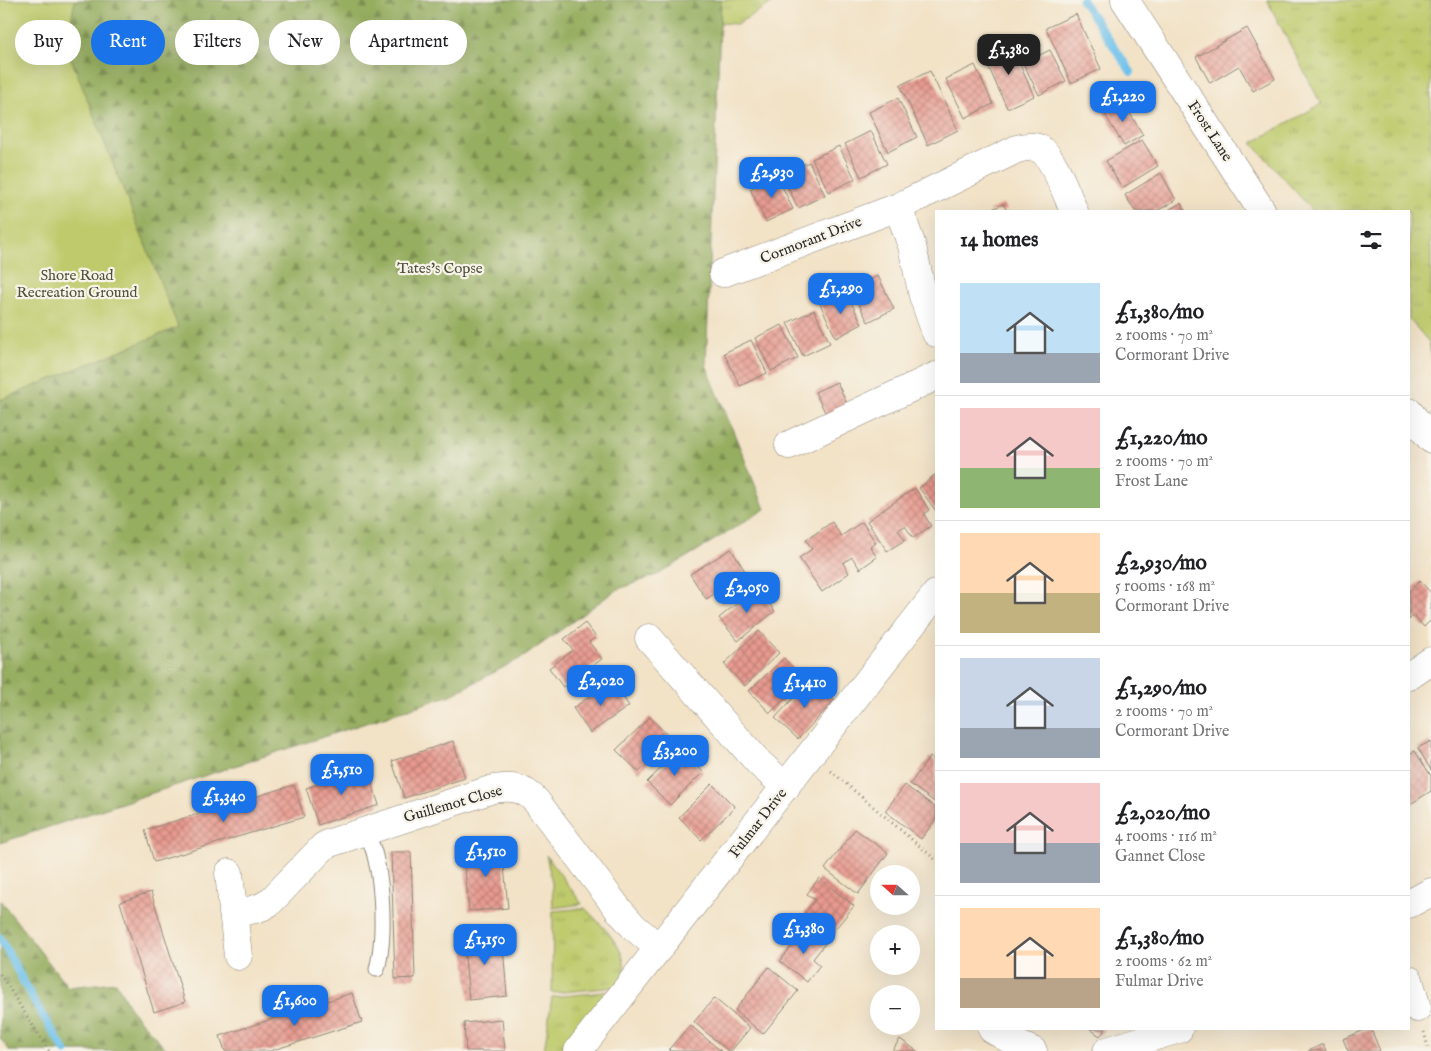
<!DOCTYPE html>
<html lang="en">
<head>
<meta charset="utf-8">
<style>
  :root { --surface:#fff; --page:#f2f2f2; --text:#202124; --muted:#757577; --line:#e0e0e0; --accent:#1a73e8 }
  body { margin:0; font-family:"IM FELL English",serif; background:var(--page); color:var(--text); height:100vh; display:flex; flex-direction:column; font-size:19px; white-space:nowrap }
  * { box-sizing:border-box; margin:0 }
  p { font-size:16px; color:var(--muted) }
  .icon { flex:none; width:28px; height:28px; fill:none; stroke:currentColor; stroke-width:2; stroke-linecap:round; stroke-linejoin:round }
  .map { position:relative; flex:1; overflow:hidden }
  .sheet { position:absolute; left:935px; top:210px; width:475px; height:820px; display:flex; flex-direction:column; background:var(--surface); border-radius:0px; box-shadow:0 5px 20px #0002 }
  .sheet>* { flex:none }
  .hud { position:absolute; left:15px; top:20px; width:475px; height:45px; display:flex; gap:10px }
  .needle { width:32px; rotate:291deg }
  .controls { position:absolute; left:870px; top:865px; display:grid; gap:10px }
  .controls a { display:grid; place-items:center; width:50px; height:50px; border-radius:50%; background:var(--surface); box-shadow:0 5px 20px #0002; font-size:25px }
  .price { position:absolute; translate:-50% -42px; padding:0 11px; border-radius:10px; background:var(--accent); color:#fff; font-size:16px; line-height:32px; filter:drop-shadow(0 1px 2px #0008) }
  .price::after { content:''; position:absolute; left:50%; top:30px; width:15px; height:11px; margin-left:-8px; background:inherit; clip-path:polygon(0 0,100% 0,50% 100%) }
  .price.current { background:#222; color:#fff }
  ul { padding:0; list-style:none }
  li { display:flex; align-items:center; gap:15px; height:125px; padding:0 25px }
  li+li { border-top:1px solid var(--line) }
  li span { display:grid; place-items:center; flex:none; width:140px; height:100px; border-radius:0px; color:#555 }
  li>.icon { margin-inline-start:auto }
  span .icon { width:60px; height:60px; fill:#fffc; stroke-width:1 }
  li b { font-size:21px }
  h2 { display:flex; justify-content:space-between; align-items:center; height:60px; padding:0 25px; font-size:21px }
  .tag { padding:0 18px; border-radius:22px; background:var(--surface); box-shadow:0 5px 20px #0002; font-size:18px; line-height:45px }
  .tag.current { background:var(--accent); color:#fff }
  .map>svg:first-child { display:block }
  .grass { fill:url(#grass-tufts); stroke:#747a4c }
  .forest { fill:url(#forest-firs); stroke:#606c46 }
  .green { fill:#beca6c; stroke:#747a4c }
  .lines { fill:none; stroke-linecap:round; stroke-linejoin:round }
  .stream { stroke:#70c2ec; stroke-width:8 }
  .building { fill:url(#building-cross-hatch) }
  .service-casing { stroke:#8e8678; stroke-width:17 }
  .minor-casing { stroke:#8e8678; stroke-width:29 }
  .tertiary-casing { stroke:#8e8678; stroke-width:29 }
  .path { stroke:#8e8678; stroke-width:3; stroke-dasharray:1 4; stroke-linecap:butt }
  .service { stroke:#fff; stroke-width:15 }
  .minor { stroke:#fff; stroke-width:28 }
  .tertiary { stroke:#fff; stroke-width:28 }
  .labels { text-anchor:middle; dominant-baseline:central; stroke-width:4.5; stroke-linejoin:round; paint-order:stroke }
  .street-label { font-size:15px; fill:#2b2b2b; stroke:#f7f3e8 }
  .park-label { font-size:15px; fill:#50533b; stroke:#f7f3e8 }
</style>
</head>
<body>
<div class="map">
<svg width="1431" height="1051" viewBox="0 0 1431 1051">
  <defs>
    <pattern id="grass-tufts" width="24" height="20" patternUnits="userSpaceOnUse" patternTransform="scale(1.25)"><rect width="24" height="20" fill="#beca6c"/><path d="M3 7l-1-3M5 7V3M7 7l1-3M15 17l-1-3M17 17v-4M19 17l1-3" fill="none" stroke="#a3ae5e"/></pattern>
    <pattern id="forest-firs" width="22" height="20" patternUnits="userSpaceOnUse" patternTransform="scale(1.25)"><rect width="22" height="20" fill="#96ae60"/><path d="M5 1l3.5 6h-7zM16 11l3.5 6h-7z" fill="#7b8e4f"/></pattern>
    <pattern id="building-cross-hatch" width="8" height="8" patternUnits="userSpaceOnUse" patternTransform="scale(1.25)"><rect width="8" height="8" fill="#e89a8f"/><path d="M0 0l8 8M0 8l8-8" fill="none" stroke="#bc7e75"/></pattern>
  </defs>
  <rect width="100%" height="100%" fill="#f7f3e8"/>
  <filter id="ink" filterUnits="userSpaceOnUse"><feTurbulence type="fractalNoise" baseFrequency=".02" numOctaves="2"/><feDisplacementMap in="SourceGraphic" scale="10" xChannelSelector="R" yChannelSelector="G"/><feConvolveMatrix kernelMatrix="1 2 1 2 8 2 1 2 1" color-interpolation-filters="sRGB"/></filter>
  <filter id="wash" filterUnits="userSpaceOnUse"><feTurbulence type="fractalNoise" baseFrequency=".0096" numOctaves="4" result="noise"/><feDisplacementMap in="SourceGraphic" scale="20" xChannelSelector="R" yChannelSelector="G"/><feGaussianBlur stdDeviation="1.12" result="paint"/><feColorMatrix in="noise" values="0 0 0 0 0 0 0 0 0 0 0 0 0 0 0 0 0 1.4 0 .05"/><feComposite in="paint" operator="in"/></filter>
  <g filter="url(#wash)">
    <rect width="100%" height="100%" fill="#f2e2c6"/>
    <path class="grass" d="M721,0H777L737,24L720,23Z
      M1267,0H1431V356L1429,342L1409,319V211H1313L1252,143L1321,104Z
      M546,855L582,904L553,908L552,883Z
      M585,908C600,924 632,952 623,977C622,980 619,984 617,987L552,993L553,911Z
      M615,991L570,1051H544L552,997Z"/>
    <path class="forest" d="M75,0H721L706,365L765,509L659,574L616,590L525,656L451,695L0,843V400L178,327L66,46Z
      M0,900L68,987L116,982L131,1010L168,1051H10L0,1038Z"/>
    <path class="green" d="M0,0H75L66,46L178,327L0,400Z"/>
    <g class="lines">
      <path class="stream" d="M1082,0L1131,72
        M0,938L35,1003L65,1051"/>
    </g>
    <g id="blocks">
      <path class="building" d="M1076,14L1101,69L1071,83L1046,28Z
        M1247,28L1275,79L1253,91L1239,66L1210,83L1196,57Z
        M1011,45L1034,96L1007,108L984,57Z
        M1050,50L1066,81L1039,95L1023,63Z
        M975,65L993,104L965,118L946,79Z
        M930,71L958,130L928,145L900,85Z
        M898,98L917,137L888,152L869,112Z
        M1122,100L1143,135L1124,146L1103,111Z
        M871,131L887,164L861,177L845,144Z
        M1142,140L1158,166L1122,188L1106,161Z
        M839,146L855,179L829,192L812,159Z
        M809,162L825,195L798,208L782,175Z
        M1161,173L1176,200L1157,211H1135L1125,195Z
        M777,176L793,209L766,222L750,189Z
        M1181,203L1185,211H1167Z
        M1003,204L1007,211H988Z
        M878,276L894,309L868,322L851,289Z
        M846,292L862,324L836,338L820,304Z
        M814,310L830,343L803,356L787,323Z
        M782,325L798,358L771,371L755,338Z
        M751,340L767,373L740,386L724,353Z
        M837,382L849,408L828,418L815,392Z
        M936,474V511L919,488Z
        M915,488L929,510L924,514L931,526L913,538L905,526L898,530L905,540L887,551L867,521Z
        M832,522L841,536L862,522L876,543L870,547L877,557L860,569L852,557L843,563L849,573L822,592L799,558L812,549L806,540Z
        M731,549L747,574L706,599L690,574Z
        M1420,581L1431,593V620L1424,627L1413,615L1409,620V591Z
        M756,588L775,611L738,641L719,618Z
        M585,623L596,637L589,642L602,659L563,687L549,668L573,650L564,639Z
        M759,631L779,653L745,686L724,664Z
        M784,658L804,680L770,713L749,691Z
        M812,678L835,700L798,739L775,718Z
        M612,681L629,706L590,733L573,708Z
        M650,717L672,740L639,772L616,750Z
        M453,741L465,778L404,798L392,761Z
        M1431,741V770L1418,748Z
        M681,749L703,772L670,805L647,782Z
        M1415,751L1431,776V791L1409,805V754Z
        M930,757L936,761V803L910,784Z
        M367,768L379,805L318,825L306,788Z
        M712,784L735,807L701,840L679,817Z
        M294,785L304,817L154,862L145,830Z
        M905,785L936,808V819L921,839L885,811Z
        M855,829L888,853L858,894L825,869Z
        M502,844L508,908L469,911L463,848Z
        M391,852H411L415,978L395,979Z
        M819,878L854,906L831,934L804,913L815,900L807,894Z
        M151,892L185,1002L154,1012L120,902Z
        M806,927L826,942L813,959L820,965L807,982L780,961Z
        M502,933L507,996L469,1000L463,936Z
        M769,967L798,991L763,1034L735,1010Z
        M352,993L362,1022L270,1051H225L220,1036Z
        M714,998L750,1028L731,1051H728L694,1022Z
        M502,1019L505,1051H466L464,1023Z
        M690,1025L721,1051H671L669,1049Z
        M1090,1029H1106L1100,1036Z
        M1367,1029H1371L1380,1051H1348L1343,1039Z
        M900,1039L917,1051H892Z
        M1323,1044L1326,1051H1308Z"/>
    </g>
  </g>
  <g filter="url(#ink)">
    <use href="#blocks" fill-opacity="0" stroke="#8e8678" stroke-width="1"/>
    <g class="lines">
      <g class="service-casing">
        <path id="service" d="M366,830C369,839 373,847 375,856C383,886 385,940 377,969"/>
      </g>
      <g class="minor-casing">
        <path id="minor" d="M898,207L912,246L923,296L936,333
          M723,273L898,207L1017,149C1024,147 1033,145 1040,149C1054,157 1067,196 1074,211
          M789,445L936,376
          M649,638L759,763L786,787
          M1409,676L1431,661
          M229,873L238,956
          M1409,904L1431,892
          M233,913C247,911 259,910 270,902L324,846L330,843L493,789C511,786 523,787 536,801L619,910L634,927L659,948
          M1409,980L1417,1008
          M992,1029L1017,1044L1033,1051
          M578,1051L936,594
          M1107,1051L1179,1029"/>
      </g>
      <g class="tertiary-casing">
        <path id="tertiary" d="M1125,0L1262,211
          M1409,412L1431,439"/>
      </g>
      <path class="path" d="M831,771L936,860
        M0,974L49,1051
        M1424,1032L1429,1051"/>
      <use href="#service" class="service"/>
      <use href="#minor" class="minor"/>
      <use href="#tertiary" class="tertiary"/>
    </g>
  </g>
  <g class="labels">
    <g class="street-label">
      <text transform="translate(1210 131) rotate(57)">Frost Lane</text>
      <text transform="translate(811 240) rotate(-21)">Cormorant Drive</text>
      <text transform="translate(453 804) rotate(-16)">Guillemot Close</text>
      <text transform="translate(758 823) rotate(-52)">Fulmar Drive</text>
    </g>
    <g class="park-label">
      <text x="440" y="268">Tates's Copse</text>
      <text x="77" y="275">Shore Road<tspan x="77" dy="17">Recreation Ground</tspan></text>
    </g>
  </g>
</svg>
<div class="controls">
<a><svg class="needle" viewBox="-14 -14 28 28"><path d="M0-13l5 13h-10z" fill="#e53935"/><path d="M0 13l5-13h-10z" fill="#757577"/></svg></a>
<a>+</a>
<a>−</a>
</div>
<b class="price current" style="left:1009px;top:76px">£1,380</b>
<b class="price" style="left:1123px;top:123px">£1,220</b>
<b class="price" style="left:772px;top:199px">£2,930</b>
<b class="price" style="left:841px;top:315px">£1,290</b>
<b class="price" style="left:747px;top:614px">£2,050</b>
<b class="price" style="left:601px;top:707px">£2,020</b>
<b class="price" style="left:805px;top:709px">£1,410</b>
<b class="price" style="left:675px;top:777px">£3,200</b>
<b class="price" style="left:342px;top:796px">£1,510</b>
<b class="price" style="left:224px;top:823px">£1,340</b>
<b class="price" style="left:486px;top:878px">£1,510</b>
<b class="price" style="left:804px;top:955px">£1,380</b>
<b class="price" style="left:485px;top:966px">£1,150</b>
<b class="price" style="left:295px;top:1027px">£1,600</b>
<div class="hud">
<a class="tag">Buy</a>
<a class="tag current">Rent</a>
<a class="tag">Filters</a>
<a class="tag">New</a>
<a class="tag">Apartment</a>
</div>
<section class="sheet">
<h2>14 homes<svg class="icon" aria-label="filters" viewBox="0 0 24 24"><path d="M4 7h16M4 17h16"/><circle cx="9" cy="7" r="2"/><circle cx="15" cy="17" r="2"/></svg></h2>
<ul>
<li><span style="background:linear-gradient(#bfe0f5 70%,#9aa5b1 0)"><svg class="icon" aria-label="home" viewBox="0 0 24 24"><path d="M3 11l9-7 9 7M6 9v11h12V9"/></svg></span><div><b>£1,380/mo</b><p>2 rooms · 70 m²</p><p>Cormorant Drive</p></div></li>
<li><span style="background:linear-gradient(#f6c9c9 60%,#8fb573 0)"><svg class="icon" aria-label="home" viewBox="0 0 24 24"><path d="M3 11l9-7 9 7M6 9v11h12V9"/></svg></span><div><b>£1,220/mo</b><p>2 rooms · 70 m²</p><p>Frost Lane</p></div></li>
<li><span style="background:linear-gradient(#ffd9b3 60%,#c2b280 0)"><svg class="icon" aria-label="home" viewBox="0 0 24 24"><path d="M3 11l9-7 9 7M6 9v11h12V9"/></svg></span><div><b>£2,930/mo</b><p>5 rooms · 168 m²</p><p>Cormorant Drive</p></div></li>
<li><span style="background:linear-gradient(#c9d6e8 70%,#9aa5b1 0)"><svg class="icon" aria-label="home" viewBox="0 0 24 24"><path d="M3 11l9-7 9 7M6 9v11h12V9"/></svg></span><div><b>£1,290/mo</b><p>2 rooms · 70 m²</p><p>Cormorant Drive</p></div></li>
<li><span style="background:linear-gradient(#f6c9c9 60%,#9aa5b1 0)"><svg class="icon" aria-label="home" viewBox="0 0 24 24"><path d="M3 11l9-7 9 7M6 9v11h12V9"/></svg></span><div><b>£2,020/mo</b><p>4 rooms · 116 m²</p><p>Gannet Close</p></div></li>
<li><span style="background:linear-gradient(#ffd9b3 70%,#b9a48a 0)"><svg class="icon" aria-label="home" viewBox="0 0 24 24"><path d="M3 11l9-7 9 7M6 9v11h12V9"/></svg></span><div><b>£1,380/mo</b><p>2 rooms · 62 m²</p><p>Fulmar Drive</p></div></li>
</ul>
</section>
</div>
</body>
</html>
